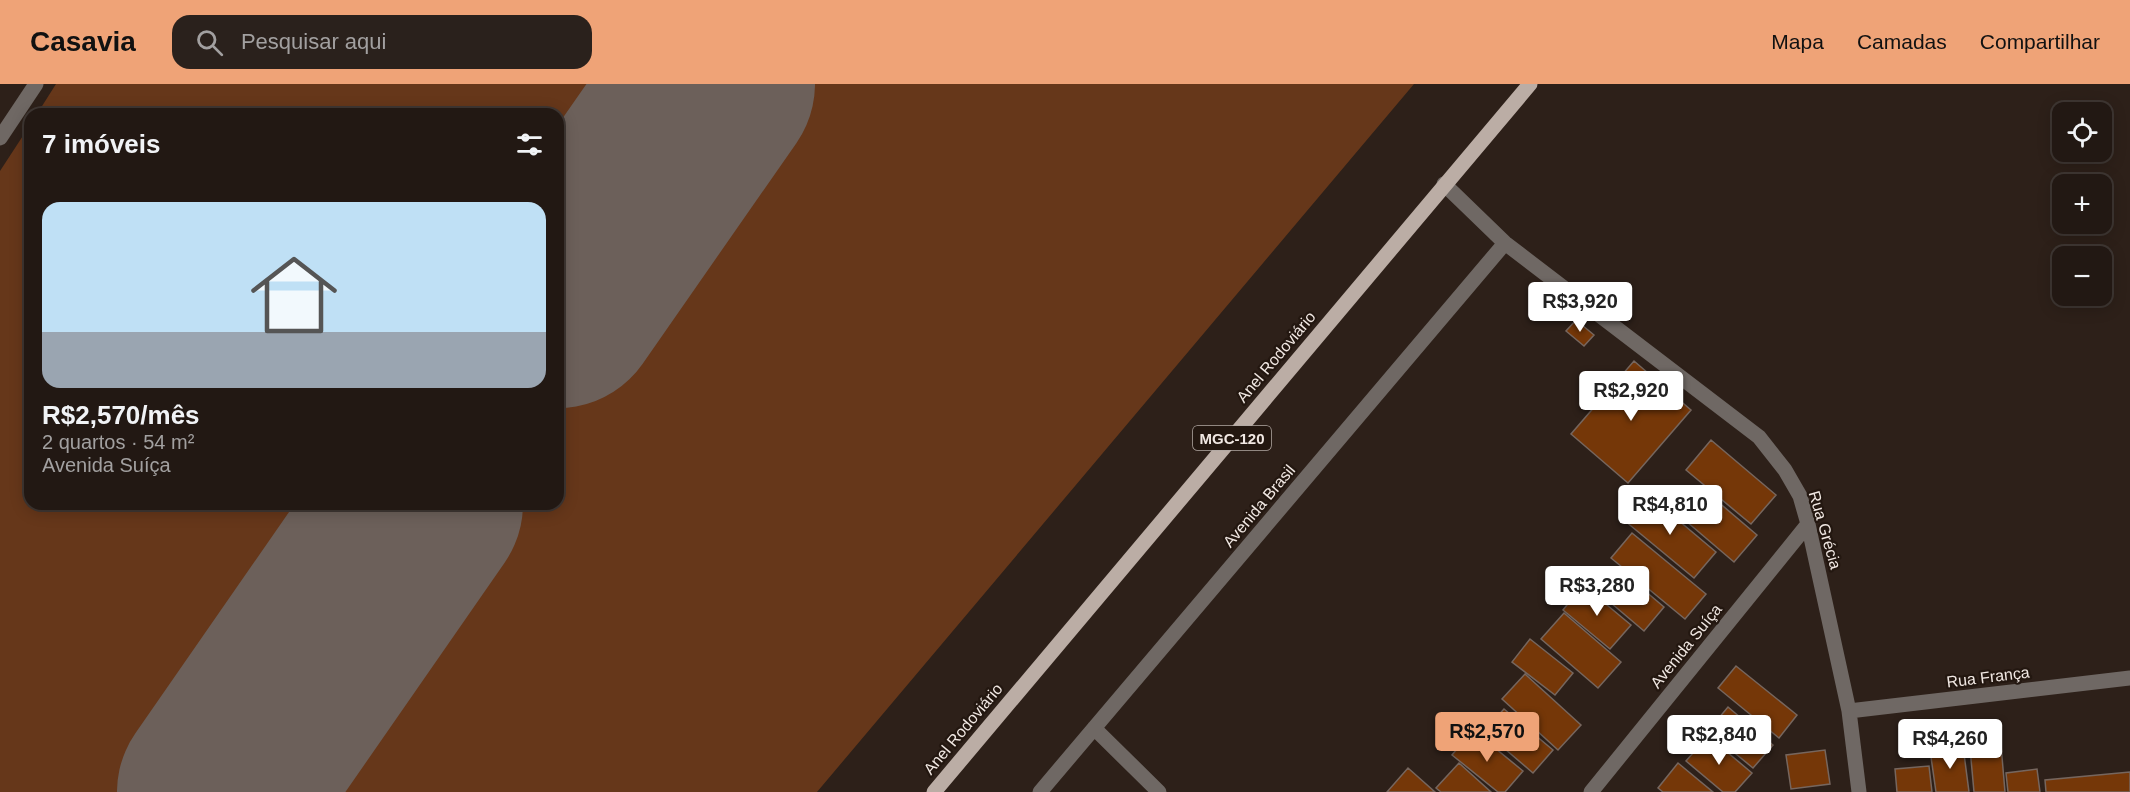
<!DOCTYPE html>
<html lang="pt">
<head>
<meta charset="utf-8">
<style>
  :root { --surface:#221813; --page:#2a211c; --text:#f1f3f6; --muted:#a2a0a0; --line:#3f3733; --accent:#efa377 }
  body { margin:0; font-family:Arial,sans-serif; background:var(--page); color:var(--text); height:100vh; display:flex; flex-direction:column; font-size:22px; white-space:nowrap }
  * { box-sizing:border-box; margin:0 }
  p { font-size:20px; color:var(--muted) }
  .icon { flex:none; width:33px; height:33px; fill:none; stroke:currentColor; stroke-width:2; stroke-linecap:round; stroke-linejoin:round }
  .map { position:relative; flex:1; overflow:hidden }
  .side { position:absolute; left:24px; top:24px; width:540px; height:402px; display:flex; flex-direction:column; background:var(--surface); border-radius:18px; box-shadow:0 3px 15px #0003,0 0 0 2px var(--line) }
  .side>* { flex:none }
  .controls { position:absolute; left:2052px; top:18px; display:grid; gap:12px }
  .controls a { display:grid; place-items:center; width:60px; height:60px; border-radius:12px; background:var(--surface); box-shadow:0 3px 15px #0003,0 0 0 2px var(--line); font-size:30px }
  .price { position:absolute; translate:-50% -51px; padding:0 14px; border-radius:6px; background:#fff; color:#222; font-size:20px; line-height:39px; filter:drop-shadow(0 2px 3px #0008) }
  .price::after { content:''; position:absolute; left:50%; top:36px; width:18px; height:14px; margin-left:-9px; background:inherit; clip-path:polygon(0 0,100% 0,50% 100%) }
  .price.active { background:var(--accent); color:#111 }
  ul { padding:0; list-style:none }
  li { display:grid; align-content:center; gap:12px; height:318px; padding:0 18px }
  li+li { border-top:2px solid var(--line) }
  li span { display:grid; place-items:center; height:186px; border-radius:18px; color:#555 }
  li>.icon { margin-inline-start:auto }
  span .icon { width:108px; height:108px; fill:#fffc; stroke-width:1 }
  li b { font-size:26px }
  h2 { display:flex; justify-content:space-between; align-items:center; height:72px; padding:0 18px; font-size:26px }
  header { display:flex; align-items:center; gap:36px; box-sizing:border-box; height:84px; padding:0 30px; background:var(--accent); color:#111 }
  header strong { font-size:28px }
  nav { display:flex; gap:33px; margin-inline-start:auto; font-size:21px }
  .search { width:420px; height:54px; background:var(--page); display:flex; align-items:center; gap:15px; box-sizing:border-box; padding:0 21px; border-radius:18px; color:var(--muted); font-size:22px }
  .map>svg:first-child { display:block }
  .green { fill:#66371a }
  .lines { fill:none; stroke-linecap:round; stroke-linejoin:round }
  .runway { stroke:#6c605a; stroke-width:206 }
  .building { fill:#753708; stroke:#76665e; stroke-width:1.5 }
  .service { stroke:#6f6864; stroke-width:15 }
  .minor { stroke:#6f6864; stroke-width:15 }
  .primary { stroke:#bbada5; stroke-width:15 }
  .labels { text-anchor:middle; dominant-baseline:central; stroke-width:4.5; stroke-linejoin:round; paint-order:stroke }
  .shield { fill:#231710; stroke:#b3a9a4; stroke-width:1.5 }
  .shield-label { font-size:15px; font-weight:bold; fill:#f1e8e3 }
  .street-label { font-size:16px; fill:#f1e8e3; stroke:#231710 }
</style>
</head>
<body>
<header>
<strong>Casavia</strong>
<div class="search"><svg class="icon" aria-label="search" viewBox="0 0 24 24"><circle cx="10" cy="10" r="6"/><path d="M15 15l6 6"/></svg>Pesquisar aqui</div>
<nav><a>Mapa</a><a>Camadas</a><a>Compartilhar</a></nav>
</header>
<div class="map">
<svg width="2130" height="708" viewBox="0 0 2130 708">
  <rect width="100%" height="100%" fill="#2d2019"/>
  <path class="green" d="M56,0H1414L817,708H0V87L30,41V420H558V30H37Z"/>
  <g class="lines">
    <path class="runway" d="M558,221L712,0
      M220,708L420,420"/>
  </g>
  <path class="building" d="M1576,236L1594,251L1584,262L1566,247Z
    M1634,277L1691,326L1628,399L1571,350Z
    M1711,356L1776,411L1751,440L1686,386Z
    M1703,405L1757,451L1734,478L1680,432Z
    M1647,410L1716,468L1694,494L1625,437Z
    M1632,449L1706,510L1685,535L1611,474Z
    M1618,484L1664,523L1644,547L1598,508Z
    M1583,501L1631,541L1610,565L1563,526Z
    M1564,529L1621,578L1598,604L1541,555Z
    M1530,555L1573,589L1555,611L1512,578Z
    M1736,582L1797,631L1779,654L1718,604Z
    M1525,590L1581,641L1558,666L1502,615Z
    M1728,623L1773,661L1753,684L1708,647Z
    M1504,625L1553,666L1533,689L1484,647Z
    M1473,646L1523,687L1505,708H1498L1452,671Z
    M1708,652L1752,689L1735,708H1723L1686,677Z
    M2001,661L2005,708H1974L1970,664Z
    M1963,662L1969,708H1936L1930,666Z
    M1825,666L1830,700L1791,705L1786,671Z
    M1459,679L1491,708H1441L1436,704Z
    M1678,679L1713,708H1663L1658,704Z
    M1929,682L1932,708H1897L1895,685Z
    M1408,684L1435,708H1387Z
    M2037,685L2040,708H2008L2006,689Z
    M2130,688V708H2046L2045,696Z"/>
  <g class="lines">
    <path class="service" d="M0,54L36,0"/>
    <path class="minor" d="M1444,100L1505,159L1759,353L1785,386L1800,412L1808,440L1849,627L1859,708
      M1849,627L2130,594
      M1094,644L1159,708
      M1040,708L1505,159
      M1591,708L1808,440"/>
    <path class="primary" d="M934,708L1530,0"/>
  </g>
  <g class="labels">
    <rect class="shield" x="1193" y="342" width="78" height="24" rx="4.5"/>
    <g class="shield-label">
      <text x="1232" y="354">MGC-120</text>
    </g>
    <g class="street-label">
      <text transform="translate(1276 273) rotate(-50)">Anel Rodoviário</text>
      <text transform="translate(1259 422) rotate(-50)">Avenida Brasil</text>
      <text transform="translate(1825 446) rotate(74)">Rua Grécia</text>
      <text transform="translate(1686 562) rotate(-51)">Avenida Suíça</text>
      <text transform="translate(1988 593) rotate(-7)">Rua França</text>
      <text transform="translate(963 645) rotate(-50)">Anel Rodoviário</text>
    </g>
  </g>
</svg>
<div class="controls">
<a><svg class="icon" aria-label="locate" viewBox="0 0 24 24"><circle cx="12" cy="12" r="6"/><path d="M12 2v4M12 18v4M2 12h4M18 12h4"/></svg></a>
<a>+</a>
<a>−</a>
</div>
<b class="price" style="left:1580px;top:249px">R$3,920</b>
<b class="price" style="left:1631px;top:338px">R$2,920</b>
<b class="price" style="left:1670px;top:452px">R$4,810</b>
<b class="price" style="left:1597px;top:533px">R$3,280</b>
<b class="price active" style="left:1487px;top:679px">R$2,570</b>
<b class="price" style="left:1719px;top:682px">R$2,840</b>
<b class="price" style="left:1950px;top:686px">R$4,260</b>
<section class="side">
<h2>7 imóveis<svg class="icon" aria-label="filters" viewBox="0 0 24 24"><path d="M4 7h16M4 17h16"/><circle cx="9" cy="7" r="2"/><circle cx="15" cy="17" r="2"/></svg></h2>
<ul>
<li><span style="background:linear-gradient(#bfe0f5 70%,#9aa5b1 0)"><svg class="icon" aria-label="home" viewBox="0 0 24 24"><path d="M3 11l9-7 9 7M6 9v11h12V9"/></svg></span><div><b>R$2,570/mês</b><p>2 quartos · 54 m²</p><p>Avenida Suíça</p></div></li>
</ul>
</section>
</div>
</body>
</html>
